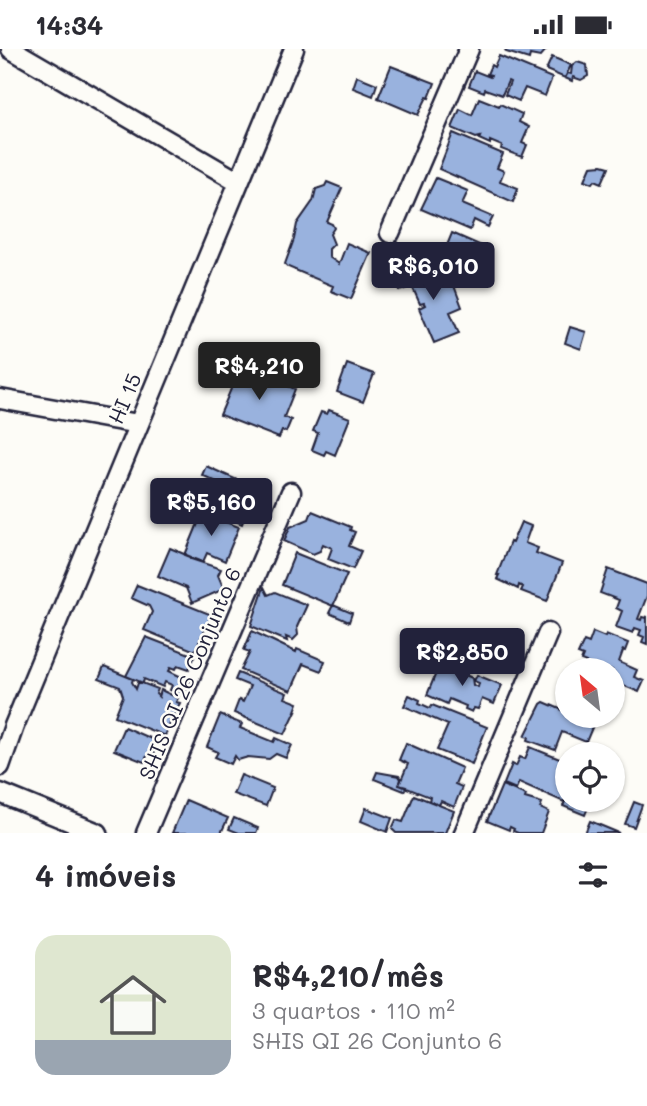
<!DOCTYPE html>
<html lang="pt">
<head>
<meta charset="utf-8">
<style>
  :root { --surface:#fff; --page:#f7f7f7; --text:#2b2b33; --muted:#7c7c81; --accent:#22223b }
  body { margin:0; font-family:Mali,sans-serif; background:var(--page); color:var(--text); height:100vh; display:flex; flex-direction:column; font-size:26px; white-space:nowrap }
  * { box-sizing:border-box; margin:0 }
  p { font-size:23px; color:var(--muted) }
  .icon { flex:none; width:38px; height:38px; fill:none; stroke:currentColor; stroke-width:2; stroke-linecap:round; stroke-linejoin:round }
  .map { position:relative; height:784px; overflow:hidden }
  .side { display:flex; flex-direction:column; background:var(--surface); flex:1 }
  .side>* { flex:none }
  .needle { width:46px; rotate:331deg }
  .tools { position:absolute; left:555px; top:609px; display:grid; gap:14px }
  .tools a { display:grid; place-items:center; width:70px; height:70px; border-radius:50%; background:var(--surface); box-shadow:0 2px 5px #0004; font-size:35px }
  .price { position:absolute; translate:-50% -60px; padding:0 16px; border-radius:7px; background:var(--accent); color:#fff; font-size:23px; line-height:46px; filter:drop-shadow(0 2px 4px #0008) }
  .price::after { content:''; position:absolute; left:50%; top:42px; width:21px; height:16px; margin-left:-10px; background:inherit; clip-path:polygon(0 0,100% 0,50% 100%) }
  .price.on { background:#222; color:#fff }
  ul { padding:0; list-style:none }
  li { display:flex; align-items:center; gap:21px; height:175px; padding:0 35px }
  li span { display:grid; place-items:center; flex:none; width:196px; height:140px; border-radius:21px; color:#555 }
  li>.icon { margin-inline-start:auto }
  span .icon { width:84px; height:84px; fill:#fffc; stroke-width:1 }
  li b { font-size:30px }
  h2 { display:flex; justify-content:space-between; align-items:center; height:84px; padding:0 35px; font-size:30px }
  .status { display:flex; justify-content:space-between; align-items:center; height:49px; padding:0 35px; background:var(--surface); direction:ltr }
  .status svg { height:19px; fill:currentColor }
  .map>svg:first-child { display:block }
  .building { fill:#99b2de; stroke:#22223b; stroke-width:2 }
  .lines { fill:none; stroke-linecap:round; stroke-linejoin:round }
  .street-casing { stroke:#22223b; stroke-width:23 }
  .street { stroke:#fdfcf7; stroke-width:18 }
  .labels { text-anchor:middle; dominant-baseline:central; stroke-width:5; stroke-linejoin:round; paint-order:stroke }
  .street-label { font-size:21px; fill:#22223b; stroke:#fdfcf7 }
</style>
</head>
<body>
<div class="status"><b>14:34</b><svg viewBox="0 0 49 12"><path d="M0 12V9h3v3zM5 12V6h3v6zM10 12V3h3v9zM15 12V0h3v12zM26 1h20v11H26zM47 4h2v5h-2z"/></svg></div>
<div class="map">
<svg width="647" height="784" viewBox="0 0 647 784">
  <rect width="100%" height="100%" fill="#fdfcf7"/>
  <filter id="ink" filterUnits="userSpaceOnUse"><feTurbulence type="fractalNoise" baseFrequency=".0143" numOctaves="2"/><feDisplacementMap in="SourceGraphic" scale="14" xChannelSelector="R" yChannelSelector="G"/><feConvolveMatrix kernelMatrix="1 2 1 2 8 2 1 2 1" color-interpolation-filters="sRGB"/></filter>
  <g filter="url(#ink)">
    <path class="building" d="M505,0H547L540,8L530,6L529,10L506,3Z
      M499,7L552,29L545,47L525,39L519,52L505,46L510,33L508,32L502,46L485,40L484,43L469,37L475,22L490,28L491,26L487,25L491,16L494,18Z
      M552,8L571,16L565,29L546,21Z
      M577,13L587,16L588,27L581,31L573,28L572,32L565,29L568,24L571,25L572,17Z
      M391,17L435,34L429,49L427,48L418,66L378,49Z
      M357,27L377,35L373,47L353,39Z
      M479,49L499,57L500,55L522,65L519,73L529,78L522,94L527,96L522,108L501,100L502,97L490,92V95L479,90L480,88L476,89L452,79L460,60L472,66Z
      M453,84L503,105L497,119L504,122L500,132L518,139L513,153L439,120Z
      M602,116L609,118L602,134L595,131L593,134L585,131L591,117Z
      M436,129L468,142L462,155L493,168L488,178L474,171L470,181L421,160Z
      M327,133L342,139L327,173L332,175L334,179L330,185L334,195L329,200V208L339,215L347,194L371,204L351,250L331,242L333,237L288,218L285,215L294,190L297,175L313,152L316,140L325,137Z
      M452,184L484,198L471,229L439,216Z
      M415,218L421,233L441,225L446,237L453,234L462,258L450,263L459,284L434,294L419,259L425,256L424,254L420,255L412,237L400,242L394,226Z
      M570,278L586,283L581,300L565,294Z
      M347,315L374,325L363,353L337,343Z
      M241,316L295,340L284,368L291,371L286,383L282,382L279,389L220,366Z
      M329,361L350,369L335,406L326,402L324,406L312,401L318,384L313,382L321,363L327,365Z
      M206,417L268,445L258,465L250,462L249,465L246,464L242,475L208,461L219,434L202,426Z
      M193,461L239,478L225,512L207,504L203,513L185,506L199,472L196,471Z
      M312,462L351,478L350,481L355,483L349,497L361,502L353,520L328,510L332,499L323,495L320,502L313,505L284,492L290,478L309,470Z
      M521,473L531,477L525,494L538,499L536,504L562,514L547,552L521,542L523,538L519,536L518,540L497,530L499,526H497L510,493L512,494Z
      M170,499L191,508V510L221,520L218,526L224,540L192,554L186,539L158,527Z
      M295,504L347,525L333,557L282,536Z
      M608,520L647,535V547L638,570L641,571L642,568L646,569L647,567V595L642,593L644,588L639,586L641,581L635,579L633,584L616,578L622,562L616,559L619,551L600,544Z
      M137,536L212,566L195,602L144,581L152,563L149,557L131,549Z
      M264,538L268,546L275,543L307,556L297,578L298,586L293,591L286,588L287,592L251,577Z
      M333,556L352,564L349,573L329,564Z
      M252,582L296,603L297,600L325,612L321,622L303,615L291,642L241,621L250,603L244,601Z
      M593,583L605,588L606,585L628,594L625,602L622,601L623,602L619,613L637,621L634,628L644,632L639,643L612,632L615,626L612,621H604L581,612L583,607L578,605L584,592L589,594Z
      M146,588L195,607L189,620L178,616L176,620L171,618L169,622L190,632L184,647L170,641L172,636L165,633L163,638L144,630L143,634L126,627Z
      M440,614L472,629L473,636L478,638L479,634L474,632L477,626L502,636L494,655L482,650L478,660L474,659L472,663L465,660L466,657L449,650L447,655L427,646Z
      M104,618L133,630L132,633L136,640L138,634H142L158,640L156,645L159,648L161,641L178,649L176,653L180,654L174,667L170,665L171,671L165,687L115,667L123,647L120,638L99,630Z
      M238,624L287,644L285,649L298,654L295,662H296L285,685L234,664L239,651L243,653L250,637L235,631Z
      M409,646L420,651L419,654L430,659L432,656L487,678L472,715L437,701L448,676L404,657Z
      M544,653L567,663V667H577L594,674L586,693L562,683L555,701L528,691L529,688L525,687L541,655Z
      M220,666L242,675L240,679L274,693L276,689L292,696L286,709L276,705L269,710L248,708L238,711L235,707L231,715L215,708L218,703L207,698Z
      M124,678L154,691L151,698L155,700L153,707L148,705L144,713L114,701Z
      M406,694L462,719L455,735L462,738L454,758L441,752L439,756L429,752L430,748L399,736L408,715L399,711Z
      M530,698L567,713V747L564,753L519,733L516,740L504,735L512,715L516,717L520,708L525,710Z
      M377,723L399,727L401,730L399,736L406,738L404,742L374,730Z
      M241,726L273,739L266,757L233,745Z
      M502,736L526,746L525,749L542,754L540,759L549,763L541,784H518L513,782L514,780L510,778L509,781L487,772Z
      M414,746L454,762L445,784H396L392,780L396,771L403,773Z
      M567,748V751H576L589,756L585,766L563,757Z
      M186,751L228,769L221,784H172Z
      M634,753L642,756L634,778L625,775Z
      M366,759L392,769L387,783L361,772Z
      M234,769L258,779L256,784H239L229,780Z
      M590,772L619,784H585Z"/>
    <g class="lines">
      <g class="street-casing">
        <path id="street" d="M11,0L239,133
          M390,184L469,0
          M0,350L138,375
          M0,717L14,677L294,0
          M0,744L98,784
          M146,784L291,443
          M464,784L548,584"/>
      </g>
      <use href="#street" class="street"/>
    </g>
  </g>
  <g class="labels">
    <g class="street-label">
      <text transform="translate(124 349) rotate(-67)">HI 15</text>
      <text transform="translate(189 624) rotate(-67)">SHIS QI 26 Conjunto 6</text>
    </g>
  </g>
</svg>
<div class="tools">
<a><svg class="needle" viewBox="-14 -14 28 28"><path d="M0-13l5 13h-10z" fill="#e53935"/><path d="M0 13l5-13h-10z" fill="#7c7c81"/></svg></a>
<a><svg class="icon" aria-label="locate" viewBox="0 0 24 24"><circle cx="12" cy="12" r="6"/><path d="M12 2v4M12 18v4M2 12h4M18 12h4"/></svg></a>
</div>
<b class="price" style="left:433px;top:253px">R$6,010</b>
<b class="price on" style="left:259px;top:353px">R$4,210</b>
<b class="price" style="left:211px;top:489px">R$5,160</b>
<b class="price" style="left:462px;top:639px">R$2,850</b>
</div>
<section class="side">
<h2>4 imóveis<svg class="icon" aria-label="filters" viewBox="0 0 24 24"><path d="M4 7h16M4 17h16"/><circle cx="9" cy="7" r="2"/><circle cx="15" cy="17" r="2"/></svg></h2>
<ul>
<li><span style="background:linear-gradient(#dfe7d0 75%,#9aa5b1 0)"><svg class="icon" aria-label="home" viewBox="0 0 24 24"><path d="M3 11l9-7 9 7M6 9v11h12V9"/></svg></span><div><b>R$4,210/mês</b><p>3 quartos · 110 m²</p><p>SHIS QI 26 Conjunto 6</p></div></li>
</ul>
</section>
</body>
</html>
